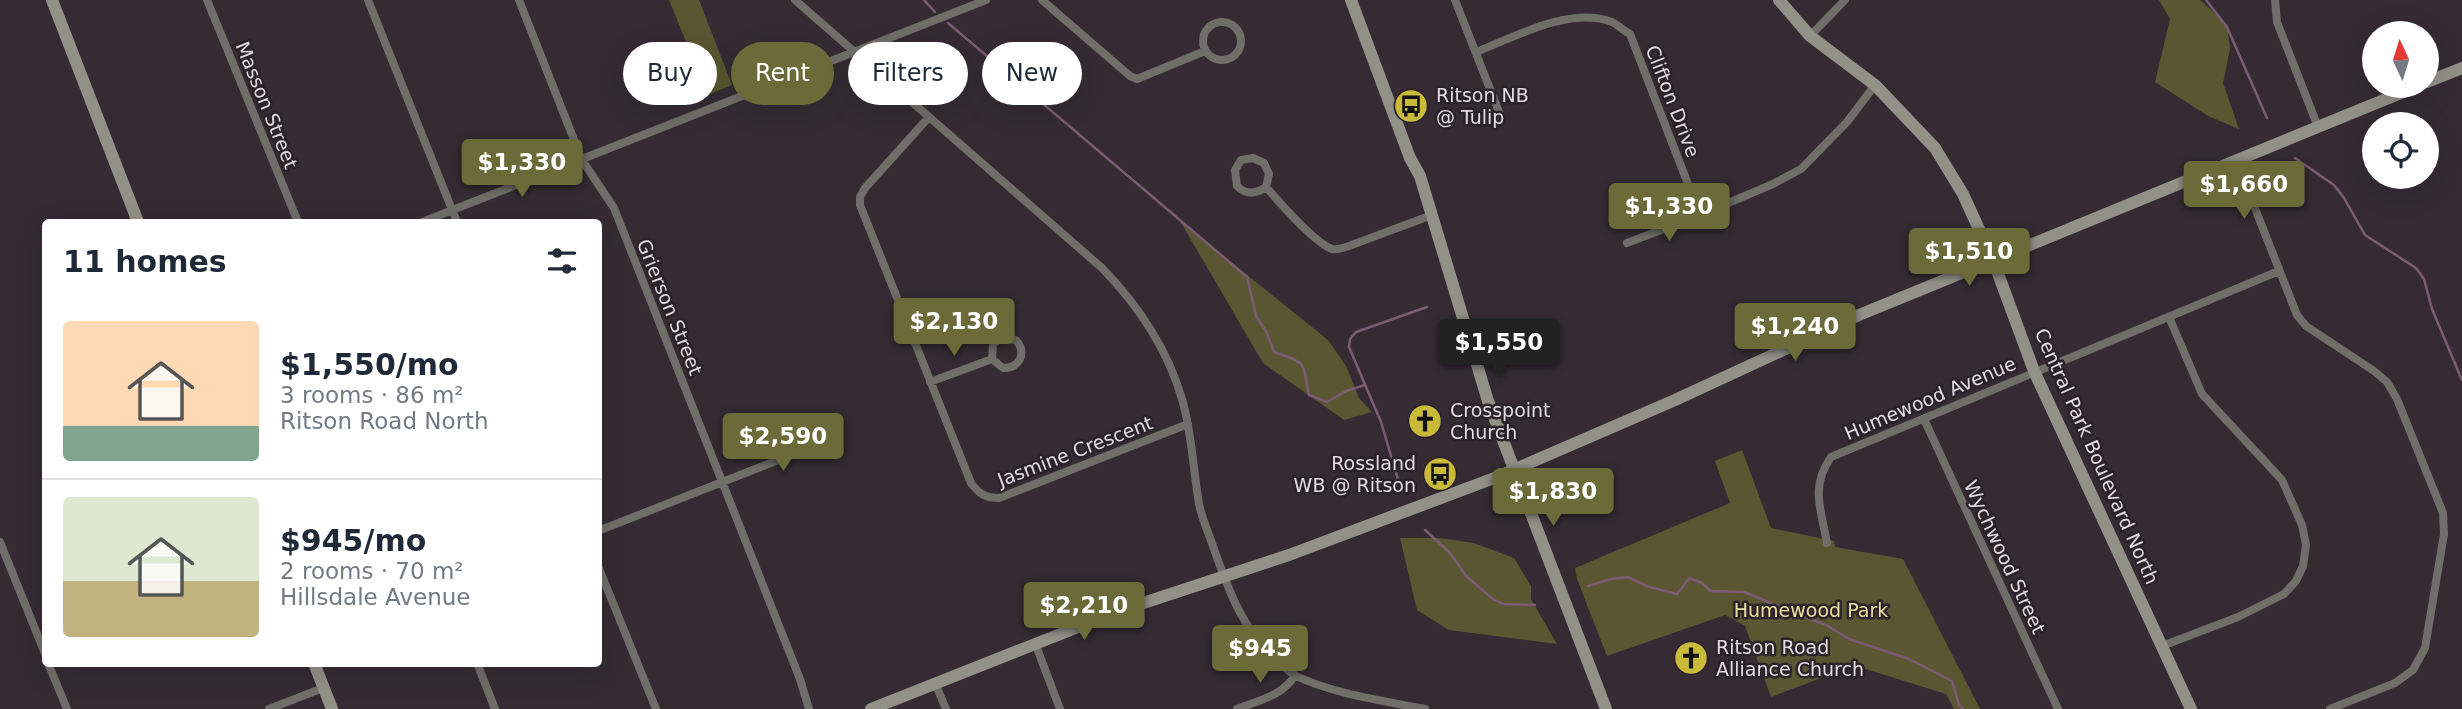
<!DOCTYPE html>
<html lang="en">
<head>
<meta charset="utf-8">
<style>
  :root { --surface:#fff; --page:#f6f6f7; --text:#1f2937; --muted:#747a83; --line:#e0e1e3; --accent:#6c6a38 }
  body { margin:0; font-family:"DejaVu Sans",sans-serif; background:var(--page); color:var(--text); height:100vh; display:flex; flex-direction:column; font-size:26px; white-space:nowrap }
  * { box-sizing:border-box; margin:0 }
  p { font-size:23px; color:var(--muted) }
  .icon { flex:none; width:38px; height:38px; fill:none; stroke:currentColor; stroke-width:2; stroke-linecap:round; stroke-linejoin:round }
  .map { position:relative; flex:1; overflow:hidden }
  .sheet { position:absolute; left:42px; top:219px; width:560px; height:448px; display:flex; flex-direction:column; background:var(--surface); border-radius:7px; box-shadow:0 7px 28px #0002 }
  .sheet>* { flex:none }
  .hud { position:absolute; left:623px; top:42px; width:665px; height:63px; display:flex; gap:14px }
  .needle { width:46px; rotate:356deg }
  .controls { position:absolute; left:2362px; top:21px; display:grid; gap:14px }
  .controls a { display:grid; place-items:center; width:77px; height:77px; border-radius:50%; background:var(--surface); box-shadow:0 7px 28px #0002; font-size:35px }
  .price { position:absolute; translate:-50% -60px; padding:0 16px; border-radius:7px; background:var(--accent); color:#fff; font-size:23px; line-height:46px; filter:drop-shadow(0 2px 4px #0008) }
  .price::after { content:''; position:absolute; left:50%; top:42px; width:21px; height:16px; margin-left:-10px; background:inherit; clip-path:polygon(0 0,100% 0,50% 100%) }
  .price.selected { background:#222; color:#fff }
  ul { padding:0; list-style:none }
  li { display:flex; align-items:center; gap:21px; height:175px; padding:0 21px }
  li+li { border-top:2px solid var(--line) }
  li span { display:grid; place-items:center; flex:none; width:196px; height:140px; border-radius:7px; color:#555 }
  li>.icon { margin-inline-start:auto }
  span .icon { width:84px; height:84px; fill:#fffc; stroke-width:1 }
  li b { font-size:30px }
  h2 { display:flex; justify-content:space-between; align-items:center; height:84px; padding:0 21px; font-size:30px }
  .pill { padding:0 24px; border-radius:32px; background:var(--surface); box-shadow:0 7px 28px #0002; font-size:24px; line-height:63px }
  .pill.selected { background:var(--accent); color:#fff }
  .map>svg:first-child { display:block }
  .green { fill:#5a5632 }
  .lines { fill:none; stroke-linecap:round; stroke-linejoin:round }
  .stream { stroke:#7c5c74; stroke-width:2.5 }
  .street { stroke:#6f6e68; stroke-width:8 }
  .secondary { stroke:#929188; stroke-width:12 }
  .labels { text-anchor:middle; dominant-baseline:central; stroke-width:5; stroke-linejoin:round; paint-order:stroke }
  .poi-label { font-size:19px; fill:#e2dbe0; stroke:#2c2229; text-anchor:start }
  .street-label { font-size:19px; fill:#e2dbe0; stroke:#2c2229 }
  .park-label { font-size:19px; fill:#e9e1a0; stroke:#2c2229 }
</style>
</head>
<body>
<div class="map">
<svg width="2462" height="709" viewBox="0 0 2462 709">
  <rect width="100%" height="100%" fill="#362b33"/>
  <path class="green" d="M669,0H699L732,85L708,95Z
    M2159,0H2200L2227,24L2230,49L2223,83L2239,129L2208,116L2155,82L2170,19Z
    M1180,221L1328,340L1346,366L1359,398L1372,412L1344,420L1263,363Z
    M1742,450L1771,528L1834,541L1835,547L1903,559L1980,709H1954L1946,694L1859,667L1842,670L1771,697L1745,626L1725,615L1607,656L1577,579L1575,568L1730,503L1715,461Z
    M1400,538H1439L1474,543L1514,558L1531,586V599L1557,644L1449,630L1417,610Z"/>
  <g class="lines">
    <path class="stream" d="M924,0L935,12
      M2206,0L2227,27L2267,118
      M948,23L1247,277L1256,316L1266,331L1274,352C1308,363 1302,362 1309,395L1327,402L1346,391L1365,385
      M2295,158L2334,185L2344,198L2365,235L2416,268L2424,279L2432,309L2462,380
      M1400,486L1381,422L1349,347L1350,339L1356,332L1427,307
      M1425,530L1450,553L1466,576L1493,599L1503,604L1535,605
      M1588,586L1611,579L1628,577L1649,587L1677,594L1689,578L1702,583L1711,591L1744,592L1828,626L1849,639L1909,659L1952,681L1959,705L1963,709"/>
    <path class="street" d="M207,0L298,222
      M368,0L457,222
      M519,0L582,160L614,208L800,679L809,709
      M795,0L1102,268C1139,306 1167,348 1182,399C1192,433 1193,469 1199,504C1202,519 1209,534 1214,549C1229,592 1244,633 1280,663C1285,667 1290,673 1296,676C1334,694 1385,701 1425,709
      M1042,0L1130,76L1137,79L1205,51
      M1455,0L1501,117
      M2275,0L2277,22L2318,127
      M1203 41a19 19 0 1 1 38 0a19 19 0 1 1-38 0Z
      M1810,36L1845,0
      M1476,52C1514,37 1571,6 1612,22C1618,25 1624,31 1630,34L1700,215
      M929,117L865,188L860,197V205L971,483C979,494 986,498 999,498L1188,424
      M2236,160L2297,315L2306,326L2374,371L2387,382L2397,399L2443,513L2444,534L2425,648L2413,670L2395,683L2330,709
      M1266,187C1256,194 1246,195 1237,186L1235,170L1241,160L1253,158L1264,163L1269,174L1266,187C1279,202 1315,243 1332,249C1338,250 1343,248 1349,246L1432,215
      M422,222L986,0
      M1627,243L1700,215L1773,184L1801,169L1847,122L1875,85
      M930,382L992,359L1003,368C1020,368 1027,353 1016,340L1001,338L993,344L992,359
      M1924,419L2058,709
      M598,531L834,438
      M0,542L46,656
      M1827,543C1821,509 1810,487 1831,457L2279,271
      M598,566L656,709
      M1035,643L1060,709
      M2162,646L2238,617L2284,594L2296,581L2303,566L2306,545L2302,525L2282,480L2202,394L2169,317
      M48,663L67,709
      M477,663L495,709
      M935,683L946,709
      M269,709L323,688
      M1237,709C1259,700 1283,696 1295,675"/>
    <path class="secondary" d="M52,0L138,222
      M1351,0L1410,158L1420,176L1488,401L1606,709
      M1779,0L1810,36L1875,85L1935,148L1963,194L1993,260L2034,371L2191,709
      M2427,82L2462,68
      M314,663L332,709
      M871,709L1116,612L1289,555L1497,477L1675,400L1859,315L2418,86"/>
  </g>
  <defs>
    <g id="bus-disc" transform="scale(1.75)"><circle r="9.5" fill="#caba3a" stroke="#2c2229"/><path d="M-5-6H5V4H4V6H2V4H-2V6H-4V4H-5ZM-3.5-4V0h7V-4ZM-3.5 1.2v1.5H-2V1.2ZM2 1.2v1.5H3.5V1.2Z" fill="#111"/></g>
    <g id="church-disc" transform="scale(1.75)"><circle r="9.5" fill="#caba3a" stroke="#2c2229"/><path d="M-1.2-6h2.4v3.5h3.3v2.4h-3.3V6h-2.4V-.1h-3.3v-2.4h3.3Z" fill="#111"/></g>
  </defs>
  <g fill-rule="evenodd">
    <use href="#bus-disc" x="1411" y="106"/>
    <use href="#church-disc" x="1425" y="421"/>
    <use href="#bus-disc" x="1440" y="474"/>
    <use href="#church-disc" x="1691" y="658"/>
  </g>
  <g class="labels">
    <g class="poi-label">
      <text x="1436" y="95">Ritson NB<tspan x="1436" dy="22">@ Tulip</tspan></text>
      <text x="1450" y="410">Crosspoint<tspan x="1450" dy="22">Church</tspan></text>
      <text x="1416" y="463" text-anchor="end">Rossland<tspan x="1416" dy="22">WB @ Ritson</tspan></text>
      <text x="1716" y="647">Ritson Road<tspan x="1716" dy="22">Alliance Church</tspan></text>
    </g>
    <g class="street-label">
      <text transform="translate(1673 101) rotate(69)">Clifton Drive</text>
      <text transform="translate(267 105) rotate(68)">Masson Street</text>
      <text transform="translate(670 307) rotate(68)">Grierson Street</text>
      <text transform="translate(1930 398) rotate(-23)">Humewood Avenue</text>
      <text transform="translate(1075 451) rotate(-21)">Jasmine Crescent</text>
      <text transform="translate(2097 456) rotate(66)">Central Park Boulevard North</text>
      <text transform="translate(2005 557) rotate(65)">Wychwood Street</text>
    </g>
    <g class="park-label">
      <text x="1811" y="610">Humewood Park</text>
    </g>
  </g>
</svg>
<div class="controls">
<a><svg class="needle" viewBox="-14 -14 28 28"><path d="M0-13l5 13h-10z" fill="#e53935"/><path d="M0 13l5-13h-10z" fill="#747a83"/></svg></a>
<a><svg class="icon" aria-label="locate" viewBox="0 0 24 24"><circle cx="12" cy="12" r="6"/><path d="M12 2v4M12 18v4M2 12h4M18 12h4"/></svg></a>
</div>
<b class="price" style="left:522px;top:199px">$1,330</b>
<b class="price" style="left:2244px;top:221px">$1,660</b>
<b class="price" style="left:1669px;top:243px">$1,330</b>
<b class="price" style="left:1969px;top:288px">$1,510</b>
<b class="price" style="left:954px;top:358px">$2,130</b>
<b class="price" style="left:1795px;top:363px">$1,240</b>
<b class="price selected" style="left:1499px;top:379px">$1,550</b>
<b class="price" style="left:783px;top:473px">$2,590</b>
<b class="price" style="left:1553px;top:528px">$1,830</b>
<b class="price" style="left:1084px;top:642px">$2,210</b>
<b class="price" style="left:1260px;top:685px">$945</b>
<div class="hud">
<a class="pill">Buy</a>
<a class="pill selected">Rent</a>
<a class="pill">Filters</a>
<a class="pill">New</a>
</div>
<section class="sheet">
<h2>11 homes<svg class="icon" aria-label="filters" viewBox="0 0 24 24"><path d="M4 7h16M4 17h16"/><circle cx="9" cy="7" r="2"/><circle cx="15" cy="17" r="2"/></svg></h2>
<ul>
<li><span style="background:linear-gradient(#ffd9b3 75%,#7fa58c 0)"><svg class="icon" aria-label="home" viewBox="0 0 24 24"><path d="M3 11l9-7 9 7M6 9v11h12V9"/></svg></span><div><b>$1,550/mo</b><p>3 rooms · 86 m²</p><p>Ritson Road North</p></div></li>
<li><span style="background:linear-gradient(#dfe7d0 60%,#c2b280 0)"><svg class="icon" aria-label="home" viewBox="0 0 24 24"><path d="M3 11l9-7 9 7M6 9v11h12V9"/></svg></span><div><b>$945/mo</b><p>2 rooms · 70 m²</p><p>Hillsdale Avenue</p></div></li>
</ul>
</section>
</div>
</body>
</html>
